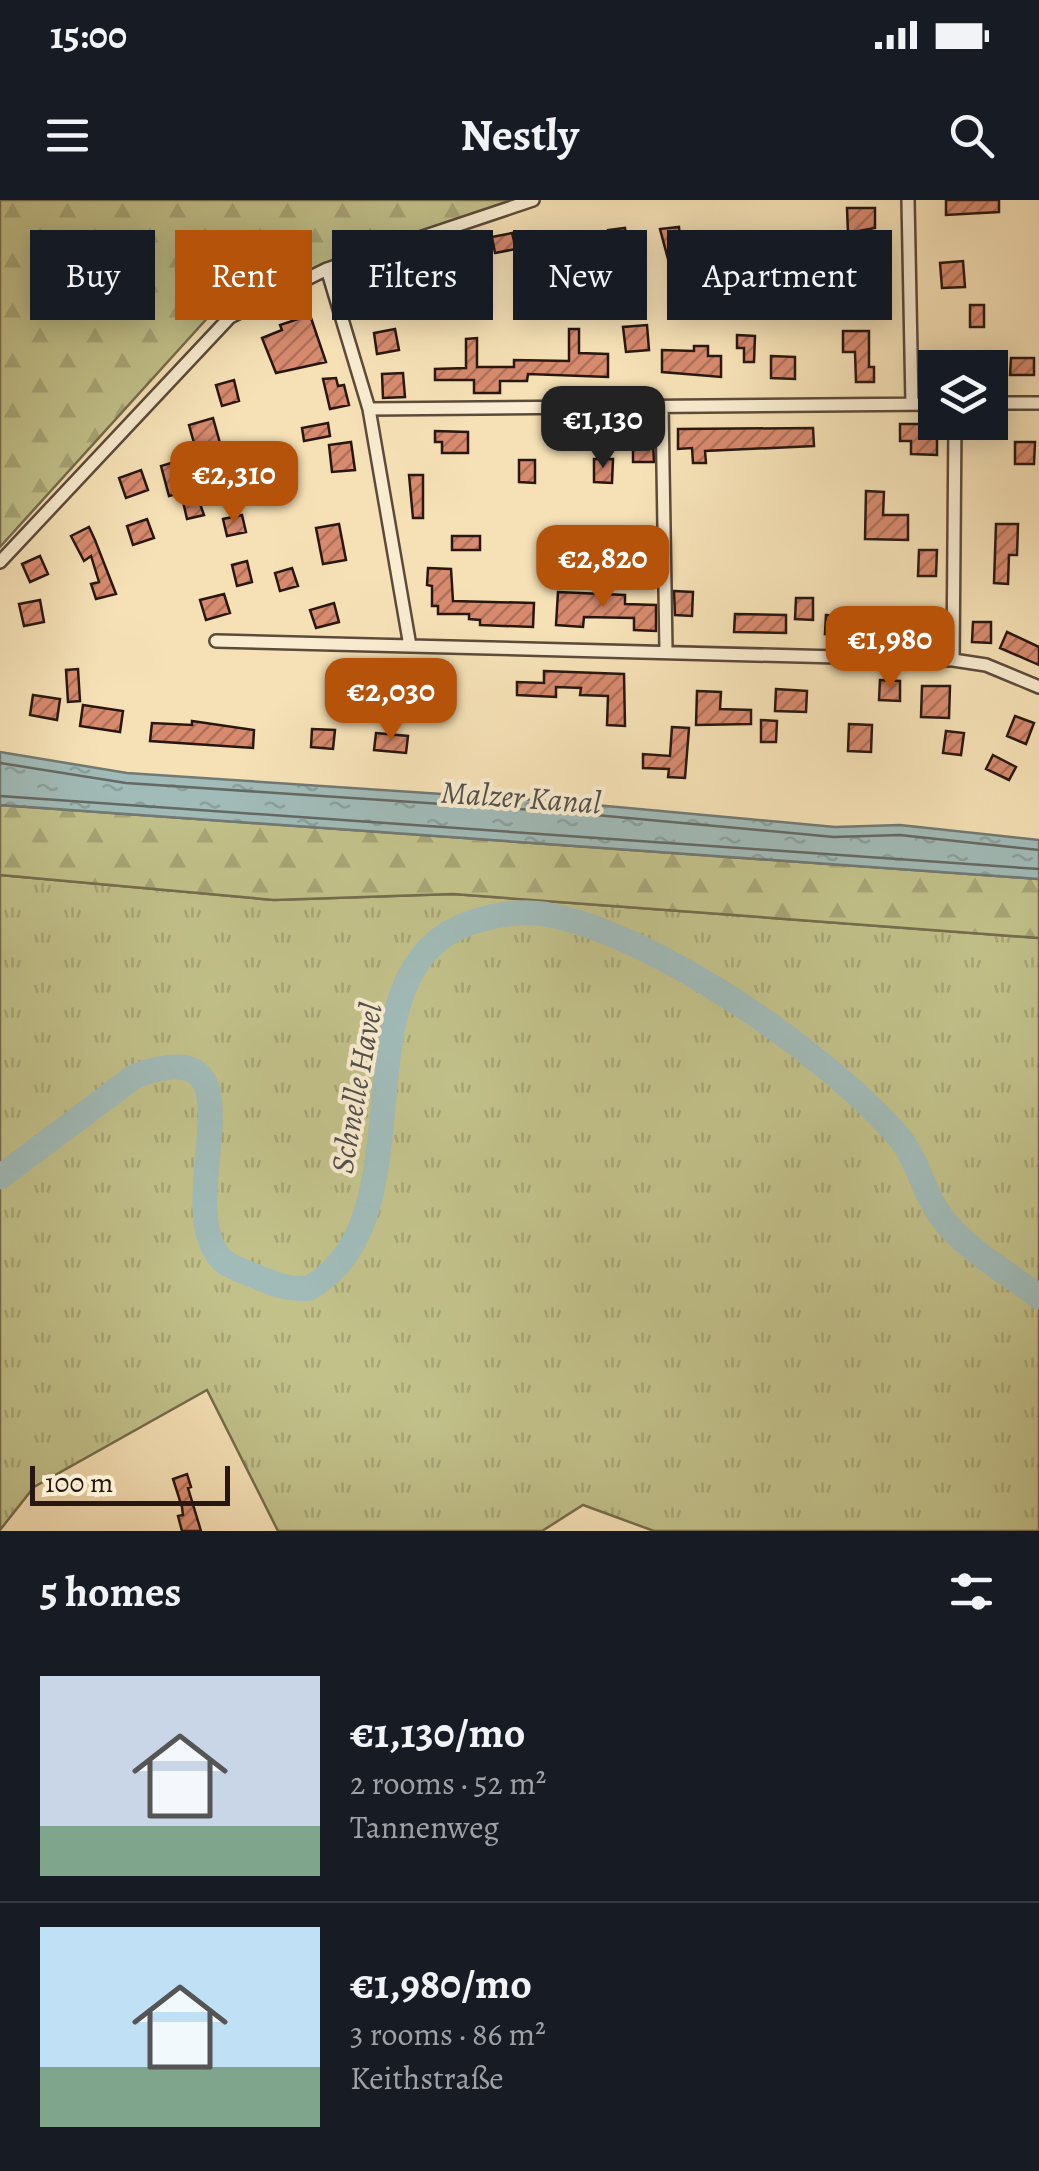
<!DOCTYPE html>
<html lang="en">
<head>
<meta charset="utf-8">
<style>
  :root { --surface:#171b24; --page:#242831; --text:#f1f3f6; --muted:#9ea1a6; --line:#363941; --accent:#b45309 }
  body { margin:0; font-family:Alegreya,serif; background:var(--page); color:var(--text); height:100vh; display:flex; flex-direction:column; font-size:38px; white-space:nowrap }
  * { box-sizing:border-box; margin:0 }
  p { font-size:32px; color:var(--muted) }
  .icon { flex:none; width:55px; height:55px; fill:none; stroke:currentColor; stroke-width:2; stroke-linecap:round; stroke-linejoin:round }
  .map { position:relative; height:1331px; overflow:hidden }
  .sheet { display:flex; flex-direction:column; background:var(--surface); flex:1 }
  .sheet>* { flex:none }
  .hud { position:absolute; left:30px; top:30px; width:980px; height:90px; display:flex; gap:20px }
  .fabs { position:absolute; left:918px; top:150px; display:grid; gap:20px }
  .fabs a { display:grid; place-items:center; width:90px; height:90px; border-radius:0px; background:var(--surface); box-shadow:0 5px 25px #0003; font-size:50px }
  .scale { position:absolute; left:30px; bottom:25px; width:200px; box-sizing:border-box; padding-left:10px; border:5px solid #281710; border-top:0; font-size:28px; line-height:35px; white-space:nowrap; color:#281710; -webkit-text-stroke:8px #f9ecd0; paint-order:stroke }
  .price { position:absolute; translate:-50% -85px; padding:0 22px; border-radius:20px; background:var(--accent); color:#fff; font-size:32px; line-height:65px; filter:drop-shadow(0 2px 5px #0008) }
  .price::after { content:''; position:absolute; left:50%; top:60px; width:30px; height:22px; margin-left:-15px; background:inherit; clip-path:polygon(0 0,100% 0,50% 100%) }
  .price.on { background:#222; color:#fff }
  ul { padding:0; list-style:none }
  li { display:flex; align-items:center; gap:30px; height:250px; padding:0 40px }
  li+li { border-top:2px solid var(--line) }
  li span { display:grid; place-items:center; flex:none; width:280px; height:200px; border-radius:0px; color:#555 }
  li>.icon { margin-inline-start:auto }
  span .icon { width:120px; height:120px; fill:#fffc; stroke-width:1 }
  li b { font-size:42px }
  h2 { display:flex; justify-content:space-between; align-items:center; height:120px; padding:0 40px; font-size:42px }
  .pill { padding:0 35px; border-radius:0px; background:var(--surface); box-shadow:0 5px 25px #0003; font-size:35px; line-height:90px }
  .pill.on { background:var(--accent); color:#fff }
  .status { display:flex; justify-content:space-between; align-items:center; height:70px; padding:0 50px; background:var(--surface); direction:ltr }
  .status svg { height:28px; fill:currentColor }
  header { display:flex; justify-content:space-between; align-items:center; height:130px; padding:0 40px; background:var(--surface); font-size:45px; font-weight:600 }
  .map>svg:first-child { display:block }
  .grass { fill:url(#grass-tufts); stroke:#756c4d; stroke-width:2.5 }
  .forest { fill:url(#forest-firs); stroke:#756c4d; stroke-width:2.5 }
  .water { fill:url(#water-ripples); stroke:#717975; stroke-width:2.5 }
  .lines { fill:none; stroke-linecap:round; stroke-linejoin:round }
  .shore { stroke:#646964; stroke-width:2.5 }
  .river { stroke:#a1bbb8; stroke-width:25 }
  .building { fill:url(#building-hatch); stroke:#281710; stroke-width:2.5 }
  .street-casing { stroke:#5c4a3a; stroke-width:16 }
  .street { stroke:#f9ecd0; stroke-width:11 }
  .labels { text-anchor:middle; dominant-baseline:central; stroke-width:8; stroke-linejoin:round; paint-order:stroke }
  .water-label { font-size:32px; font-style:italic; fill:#52504b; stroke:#f9ecd0 }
</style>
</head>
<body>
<div class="status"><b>15:00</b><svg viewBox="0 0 49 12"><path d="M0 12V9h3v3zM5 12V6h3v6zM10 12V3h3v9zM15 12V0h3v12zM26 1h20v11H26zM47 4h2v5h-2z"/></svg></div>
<header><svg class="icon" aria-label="menu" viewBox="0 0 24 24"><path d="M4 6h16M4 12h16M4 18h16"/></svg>Nestly<svg class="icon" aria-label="search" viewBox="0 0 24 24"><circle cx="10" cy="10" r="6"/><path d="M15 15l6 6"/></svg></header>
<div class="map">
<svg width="1039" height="1331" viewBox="0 0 1039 1331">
  <defs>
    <pattern id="grass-tufts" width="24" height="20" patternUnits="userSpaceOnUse" patternTransform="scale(2.5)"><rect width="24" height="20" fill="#c2c18a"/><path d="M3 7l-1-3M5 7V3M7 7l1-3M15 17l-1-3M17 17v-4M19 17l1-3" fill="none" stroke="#a7a576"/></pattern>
    <pattern id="forest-firs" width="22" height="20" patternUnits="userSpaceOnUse" patternTransform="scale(2.5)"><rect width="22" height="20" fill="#c2c18a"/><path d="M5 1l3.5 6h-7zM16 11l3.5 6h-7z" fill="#a7a576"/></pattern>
    <pattern id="water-ripples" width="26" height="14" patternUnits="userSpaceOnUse" patternTransform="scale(2.5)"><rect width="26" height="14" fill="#a1bbb8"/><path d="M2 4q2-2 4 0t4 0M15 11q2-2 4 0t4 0" fill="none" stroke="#8ba09d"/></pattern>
    <pattern id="building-hatch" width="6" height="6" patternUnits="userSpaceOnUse" patternTransform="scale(2.5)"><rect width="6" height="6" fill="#d78a6e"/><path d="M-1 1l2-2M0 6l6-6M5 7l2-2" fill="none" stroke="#ae7059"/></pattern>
  </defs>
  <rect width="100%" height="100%" fill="#f6e1b6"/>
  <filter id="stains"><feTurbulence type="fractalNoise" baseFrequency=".002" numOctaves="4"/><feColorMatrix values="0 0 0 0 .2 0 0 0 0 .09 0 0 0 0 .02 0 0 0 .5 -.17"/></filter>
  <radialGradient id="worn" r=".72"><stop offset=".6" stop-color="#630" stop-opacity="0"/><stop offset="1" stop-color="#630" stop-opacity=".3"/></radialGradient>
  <path class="grass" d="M0,675L274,700L453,694L1039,738V1331H654L583,1305L542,1331H278L207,1190L34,1287L0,1330Z"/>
  <path class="forest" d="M0,0H514L221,103L0,347Z
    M0,605L1039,679V738L453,694L274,700L0,675Z"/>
  <path class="water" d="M0,552L127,573L563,602L835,627L900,625L1039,640V679L0,605Z"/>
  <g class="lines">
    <path class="shore" d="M0,563L126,583L563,612L834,637L900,635L1039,650
      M0,596L1039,669"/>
    <path class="river" d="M0,977L135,876C274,825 167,1002 222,1060C229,1066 242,1071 250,1074C270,1082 287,1091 309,1088C434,1019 330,770 470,723C494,715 519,710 544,714C650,731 829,855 898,936C917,958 923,991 940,1015C964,1049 1007,1072 1039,1097"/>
  </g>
  <path class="building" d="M946,0H999V12L946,15Z
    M847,8H875V28L848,33Z
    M679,27L682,58L668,59L660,29Z
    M625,28L626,36L639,34L641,52L580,62L577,47L609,40L608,30Z
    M512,33L516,49L495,53L492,37Z
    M732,34H755V52L732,53Z
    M552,47L558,68L538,73L532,53Z
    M845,55L867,56V101H859V109H846V98L852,97V74H845Z
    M470,56L475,73L445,85L441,69Z
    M963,61L965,87L942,88L940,63Z
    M396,80L401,99L380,101L377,90Z
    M970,105H984V127H970Z
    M310,115L326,162L276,173L262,138L282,130L280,125Z
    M647,125L649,150L626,152L623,127Z
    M395,129L399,150L377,154L374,133Z
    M569,129H579V153L608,154V177L528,174L527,181H500V193H474V180H435V169L466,168V139L477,138V167H514V160L569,161Z
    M843,131H869V167H874V182H856L855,152H843Z
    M737,135L755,136L754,162H744V148H737Z
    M694,146H708V156H721V177L662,172V150L694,151Z
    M771,156L795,157V179L771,178Z
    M1011,158H1034V175H1010Z
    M403,173L405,197L383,198L382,174Z
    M336,178L338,186L344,185L349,205L330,209L323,179Z
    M234,180L239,201L222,206L216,185Z
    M213,218L223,254L199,261L189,225Z
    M328,223L330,236L304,241L302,228Z
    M900,224H937V255L911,254V241H900Z
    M813,228L814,246L705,251L706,263H693L692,248L678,249V229Z
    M435,231L468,232V253H442V242H435Z
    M351,242L355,270L332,272L329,245Z
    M633,242H653L654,262H633Z
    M1015,242H1035L1034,264H1015Z
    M184,259L204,315L187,319L181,293L169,296L161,266Z
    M594,259H613L612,283L594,282Z
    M519,260H535V283L519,282Z
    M141,270L148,290L126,298L119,278Z
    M409,275H423V318H413Z
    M866,291L884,292L883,315H908V340L865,339Z
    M242,315L246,332L227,336L223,319Z
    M147,319L154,338L133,345L127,326Z
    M339,324L346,360L323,364L316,328Z
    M996,324H1018L1017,355H1009L1008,384L994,383Z
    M89,327L95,340L116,394L96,399L91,384L99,382L91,356L84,361L71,336Z
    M452,336H480V350H452Z
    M919,350H937L936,376H918Z
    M40,356L48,374L30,382L22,364Z
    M247,361L252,382L237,386L232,365Z
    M292,368L298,386L280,391L275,373Z
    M428,368L451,369L453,401L534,403L533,427L480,425V420L469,419V414H438V406H432V386L427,385Z
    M674,391L693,392L692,416L675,415Z
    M558,392L625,395V404L656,405V431L634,430V418L584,417L583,427L556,425Z
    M224,394L230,413L206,420L200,400Z
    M796,398H813V420L795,419Z
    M40,400L44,422L24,426L19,404Z
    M334,403L339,422L316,428L310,410Z
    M735,414L786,415V433L734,432Z
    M900,414L923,415L922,439L899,438Z
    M826,415L870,419L869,435L825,434Z
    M973,422H991V443L972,442Z
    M1007,432L1039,447V465L1000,448Z
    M78,469L80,501L68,502L66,470Z
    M544,471L624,474L625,526L607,525L608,496L580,495L581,488L556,487V497L517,495V482L544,483Z
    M880,480L900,481V501L879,500Z
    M922,486H950L949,518L921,517Z
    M776,489L807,491L806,512L775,511Z
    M697,491L721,492L720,509L751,510V524L696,525Z
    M33,495L60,499L57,520L30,515Z
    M83,505L123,511L120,532L80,526Z
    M1015,516L1034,523L1026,544L1007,536Z
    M761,520L777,521L776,542H761Z
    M192,521L254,530L253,548L150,541L152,523L192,525Z
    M849,524L872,525L871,552L848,551Z
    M672,527L689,528L685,578L668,577L669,569L643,568V554L670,556Z
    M312,529L335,530L333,549L311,547Z
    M946,531L964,533L961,555L943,553Z
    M376,533L408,536L406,553L374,550Z
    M993,555L1016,567L1009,580L986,569Z
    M187,1274L191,1287L188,1288L201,1331H182L178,1316L183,1315L182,1307L173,1279Z"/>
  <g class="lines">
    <g class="street-casing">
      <path id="street" d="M908,0L912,204
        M990,203H1039
        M662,206L666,450
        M369,209L935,204
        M0,362L230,117L327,69L533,0
        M216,441L410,446L369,209L327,69
        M410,446L953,460L986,465L1039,487
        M953,460L955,222"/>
    </g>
    <use href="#street" class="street"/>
  </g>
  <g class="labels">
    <g class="water-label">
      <text transform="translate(521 597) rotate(4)">Malzer Kanal</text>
      <text transform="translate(356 888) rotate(-80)">Schnelle Havel</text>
    </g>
  </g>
  <rect width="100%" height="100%" filter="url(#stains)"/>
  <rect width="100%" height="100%" fill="url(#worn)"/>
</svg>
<div class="fabs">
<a><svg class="icon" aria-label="layers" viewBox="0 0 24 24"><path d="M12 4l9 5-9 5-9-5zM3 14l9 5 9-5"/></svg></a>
</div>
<div class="scale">100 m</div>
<b class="price on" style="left:603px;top:271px">€1,130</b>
<b class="price" style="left:234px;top:326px">€2,310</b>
<b class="price" style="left:603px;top:410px">€2,820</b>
<b class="price" style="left:890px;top:491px">€1,980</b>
<b class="price" style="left:391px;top:543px">€2,030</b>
<div class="hud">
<a class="pill">Buy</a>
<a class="pill on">Rent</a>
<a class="pill">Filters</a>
<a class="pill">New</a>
<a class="pill">Apartment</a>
</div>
</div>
<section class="sheet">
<h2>5 homes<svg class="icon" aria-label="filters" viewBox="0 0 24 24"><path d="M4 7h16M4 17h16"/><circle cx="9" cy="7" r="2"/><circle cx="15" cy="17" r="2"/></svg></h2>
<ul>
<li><span style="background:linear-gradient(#c9d6e8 75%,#7fa58c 0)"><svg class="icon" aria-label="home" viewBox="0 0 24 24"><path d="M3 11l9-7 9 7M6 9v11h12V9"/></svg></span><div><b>€1,130/mo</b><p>2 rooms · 52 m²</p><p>Tannenweg</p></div></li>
<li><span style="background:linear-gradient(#bfe0f5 70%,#7fa58c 0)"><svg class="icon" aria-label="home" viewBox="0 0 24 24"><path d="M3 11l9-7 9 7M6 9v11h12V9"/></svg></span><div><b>€1,980/mo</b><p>3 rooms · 86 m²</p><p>Keithstraße</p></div></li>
</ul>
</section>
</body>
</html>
